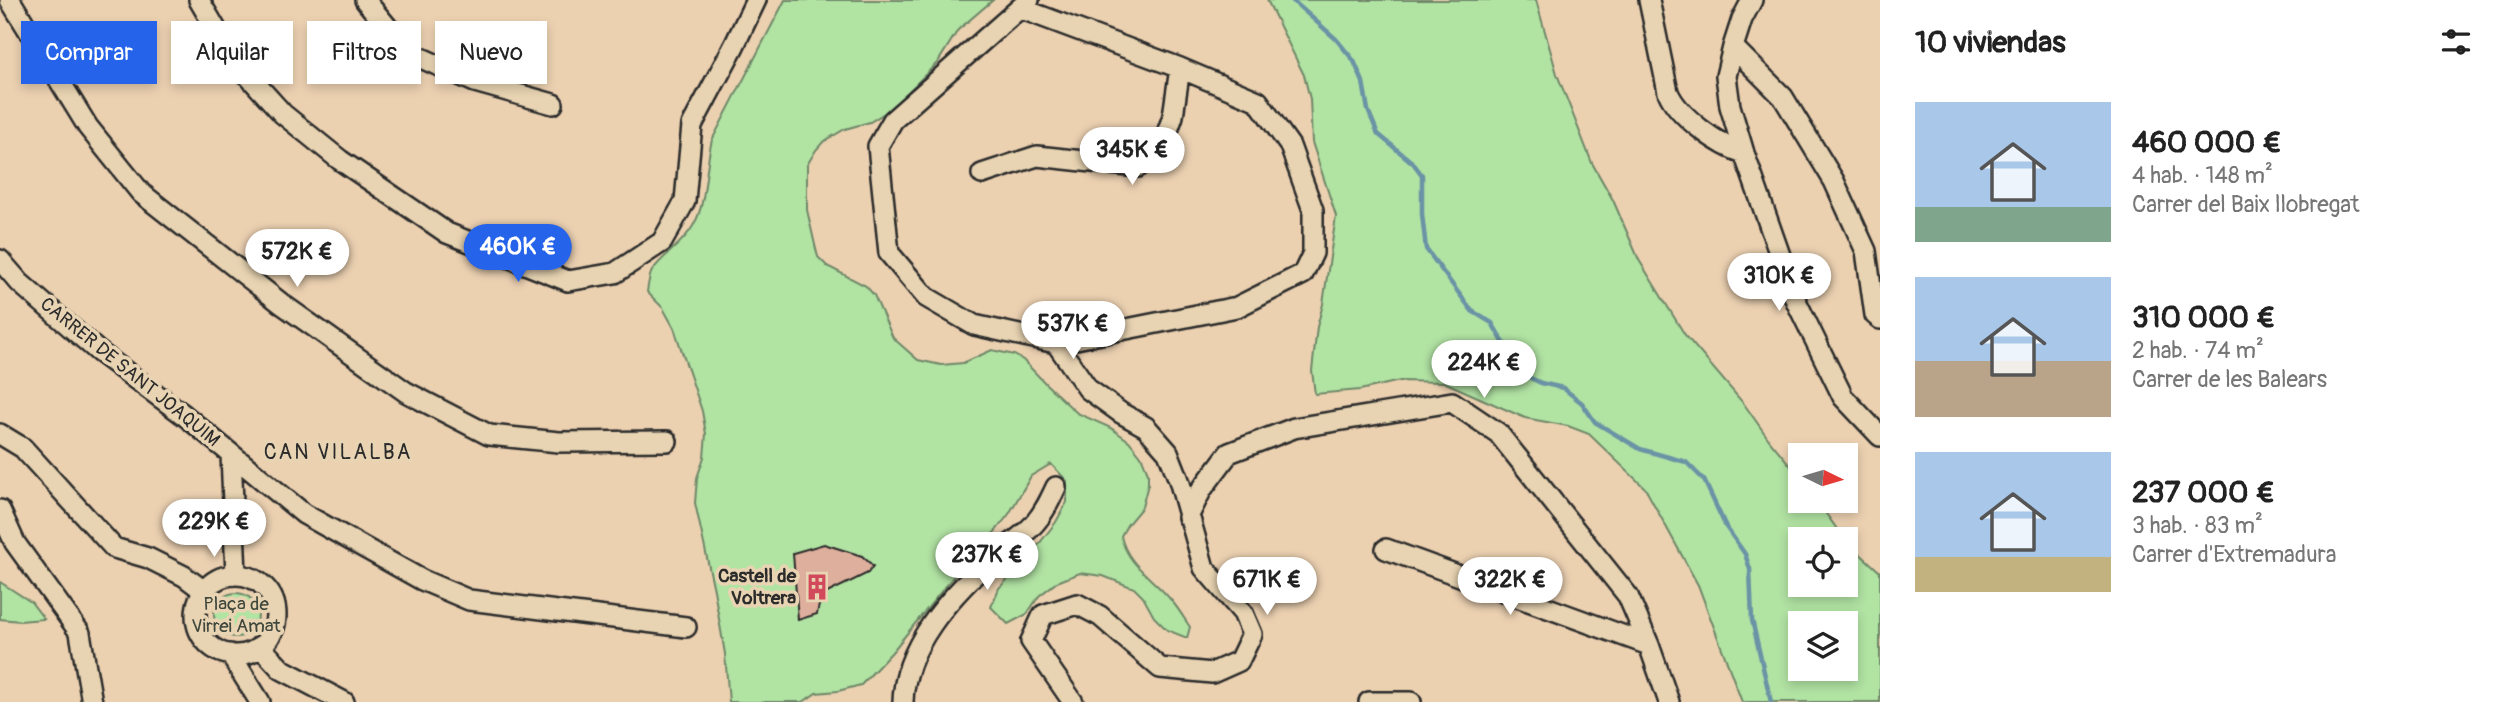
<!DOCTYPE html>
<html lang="es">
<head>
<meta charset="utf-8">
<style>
  :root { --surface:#fff; --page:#f2f2f2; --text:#222; --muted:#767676; --accent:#2563eb }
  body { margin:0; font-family:Pangolin,sans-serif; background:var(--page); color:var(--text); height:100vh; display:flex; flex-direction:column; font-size:26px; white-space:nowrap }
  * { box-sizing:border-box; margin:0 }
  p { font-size:23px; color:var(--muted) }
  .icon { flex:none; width:38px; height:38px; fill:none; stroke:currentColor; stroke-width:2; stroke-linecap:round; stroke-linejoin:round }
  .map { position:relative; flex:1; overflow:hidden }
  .drawer { display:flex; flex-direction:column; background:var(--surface); width:630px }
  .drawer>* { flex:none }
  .guide { position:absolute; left:21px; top:21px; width:665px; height:63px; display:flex; gap:14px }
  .needle { width:46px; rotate:95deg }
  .tools { position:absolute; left:1788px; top:443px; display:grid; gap:14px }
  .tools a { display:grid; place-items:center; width:70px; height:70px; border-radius:0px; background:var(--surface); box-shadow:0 4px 10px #0003; font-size:35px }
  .price { position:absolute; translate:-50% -60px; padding:0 16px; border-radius:24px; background:#fff; color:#222; font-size:23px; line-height:46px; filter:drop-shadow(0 2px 4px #0008) }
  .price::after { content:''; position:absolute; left:50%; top:42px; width:21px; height:16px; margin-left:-10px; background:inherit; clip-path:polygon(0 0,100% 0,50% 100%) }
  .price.active { background:var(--accent); color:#fff }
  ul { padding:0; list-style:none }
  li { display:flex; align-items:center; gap:21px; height:175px; padding:0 35px }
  li span { display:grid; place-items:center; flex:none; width:196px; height:140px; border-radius:0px; color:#555 }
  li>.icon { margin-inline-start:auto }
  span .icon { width:84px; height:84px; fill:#fffc; stroke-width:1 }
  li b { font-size:30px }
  h2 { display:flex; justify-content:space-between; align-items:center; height:84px; padding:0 35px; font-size:30px }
  .chip { padding:0 24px; border-radius:0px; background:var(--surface); box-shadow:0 4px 10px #0003; font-size:24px; line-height:63px }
  .chip.active { background:var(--accent); color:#fff }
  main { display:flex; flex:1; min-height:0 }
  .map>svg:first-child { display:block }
  .green { fill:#b1e3a3; stroke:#6e8767; stroke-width:2; fill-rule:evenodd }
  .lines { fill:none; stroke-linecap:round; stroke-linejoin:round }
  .stream { stroke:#6b93a5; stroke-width:4.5 }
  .building { fill:#dfaf9d; stroke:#2b2b2b; stroke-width:2 }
  .minor-casing { stroke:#2b2b2b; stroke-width:24 }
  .minor { stroke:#e8d4b2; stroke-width:19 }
  .labels { text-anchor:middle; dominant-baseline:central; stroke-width:7; stroke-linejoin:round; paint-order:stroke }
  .street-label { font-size:19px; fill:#2b2b2b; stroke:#e8d4b2 }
  .poi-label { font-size:19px; font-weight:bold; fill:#2b2b2b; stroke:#e8d4b2; text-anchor:end }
  .park-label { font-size:19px; fill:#3f473d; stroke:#e8d4b2 }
  .neighbourhood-label { font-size:21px; letter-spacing:2px; fill:#2b2b2b; stroke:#e8d4b2 }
</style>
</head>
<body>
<main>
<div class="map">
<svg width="1880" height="702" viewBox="0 0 1880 702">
  <rect width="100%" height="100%" fill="#ecd1b1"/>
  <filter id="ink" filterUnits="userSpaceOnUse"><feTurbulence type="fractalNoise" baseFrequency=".0143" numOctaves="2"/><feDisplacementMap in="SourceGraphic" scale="14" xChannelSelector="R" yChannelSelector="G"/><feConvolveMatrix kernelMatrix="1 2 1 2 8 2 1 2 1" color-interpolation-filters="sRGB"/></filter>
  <g filter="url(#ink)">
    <path class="green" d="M785,0H993L958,30L938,62L891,109L870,122L845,129L823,142L816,150L807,165V210L815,245L818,257L827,266L866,286L874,295L893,338L918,360L941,365L963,363L992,350L1014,355L1023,360L1047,385L1077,413L1111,428L1129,441L1141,456L1148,473V484L1142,507L1127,525L1121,536C1127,565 1153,578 1171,600C1178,608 1184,618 1190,627L1187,638L1167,630L1154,617L1143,597L1134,588L1103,576L1080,573L1057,582L1039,596L1027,614L1008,624L991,607L999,588L1028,558L1056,522L1067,502V481L1051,464L1031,476L1009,514L994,533L962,566L892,652L861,685L838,691L816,693L803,702H729L725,654L714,590L695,503L697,478L704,457L706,434L702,411L674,328L663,308L647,292C648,286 649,276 652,271C663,255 683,244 693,226C707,204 705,166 712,140Z
      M1267,0H1536L1557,74L1592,163L1613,200L1639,260L1685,335L1744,404L1770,441L1801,478V500L1817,501L1844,539H1801V584H1846V541L1880,572V702H1742L1698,585L1645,488L1589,434L1568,426L1525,418L1444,382L1400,381L1360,390L1315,394L1312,371L1317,327L1323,304L1336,216L1312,142L1310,99L1304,75ZM1846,623V668H1801V623Z
      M0,582L31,602L44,619L20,621L0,619Z
      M214 615a22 22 0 1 1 44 0a22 22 0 1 1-44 0Z"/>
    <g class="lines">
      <path class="stream" d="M1292,0L1336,39L1354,61L1363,82L1368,110L1378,134L1413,163L1422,175V214L1426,249L1472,311L1492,323L1522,374L1541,383L1563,388L1582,403L1595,422L1640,449L1686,462L1704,480L1726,527L1745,554L1750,569L1752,620L1771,702"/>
    </g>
    <path class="building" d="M824,544L862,556L873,566L868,573L821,596L817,614L798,620L793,553Z"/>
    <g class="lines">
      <g class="minor-casing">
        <path id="minor" d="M10,0L88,127L141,193L282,304L406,392L489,435L559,442L667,441
          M199,0L234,60L283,114L340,160L447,233L568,281L615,273L662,242L685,201L692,125L734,46L756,0
          M365,0L408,52L475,82L553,104
          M1649,0L1668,92C1678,116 1719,146 1744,153
          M1752,0L1742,19L1733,47L1726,76L1730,106L1744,153L1796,301L1843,397L1880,436
          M1022,9L1180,68L1258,101L1290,146L1313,210V253L1303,274L1237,307L1056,343L974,325L926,297L889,253L878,146L893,120L1029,0
          M1733,47L1783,97L1834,181L1866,251L1875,315L1880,319
          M982,174L1037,156L1138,167L1162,148L1173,116L1180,68
          M0,260L20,283L99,352L184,415L304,514L422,580L469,600L686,627
          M1056,343L1088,389L1121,413L1146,427L1168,452L1179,480L1204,568L1243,613L1252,634L1239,661L1212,673L1160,668L1100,616L1077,604L1043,615L1031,641L1073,702
          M0,434L23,448L114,548L148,558L184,576L204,591
          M231,454L236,575
          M0,510L15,543L80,633L92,702
          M1188,517L1202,489L1229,453L1294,428L1452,402L1498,433L1628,596L1649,645L1669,702
          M1386,549L1649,645
          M196 615a40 40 0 1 1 80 0a40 40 0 1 1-80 0Z
          M260,646L281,669L344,702
          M230,654L260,702
          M903,702C904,647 950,597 988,562C1002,548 1021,539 1034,524C1044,513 1050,500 1056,487
          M1369,702H1411"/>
      </g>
      <use href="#minor" class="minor"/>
    </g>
  </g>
  <defs>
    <g id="building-bare" transform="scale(2.1)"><path d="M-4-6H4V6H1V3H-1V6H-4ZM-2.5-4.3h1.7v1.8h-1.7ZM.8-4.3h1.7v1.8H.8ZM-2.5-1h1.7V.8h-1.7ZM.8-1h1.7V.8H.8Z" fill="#d1495b" stroke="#e8d4b2" stroke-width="2.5" paint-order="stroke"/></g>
  </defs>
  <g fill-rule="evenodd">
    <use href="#building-bare" x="817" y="587"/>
  </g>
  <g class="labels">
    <g class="street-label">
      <text transform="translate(130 372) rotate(39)">CARRER DE SANT JOAQUIM</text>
    </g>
    <g class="poi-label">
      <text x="796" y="576">Castell de<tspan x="796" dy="22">Voltrera</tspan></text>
    </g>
    <g class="park-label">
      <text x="236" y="604">Plaça de<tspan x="236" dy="22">Virrei Amat</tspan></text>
    </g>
    <g class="neighbourhood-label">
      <text x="338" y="452">CAN VILALBA</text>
    </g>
  </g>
</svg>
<div class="tools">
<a><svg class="needle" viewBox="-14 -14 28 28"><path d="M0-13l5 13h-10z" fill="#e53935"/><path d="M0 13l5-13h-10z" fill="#767676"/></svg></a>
<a><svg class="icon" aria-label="locate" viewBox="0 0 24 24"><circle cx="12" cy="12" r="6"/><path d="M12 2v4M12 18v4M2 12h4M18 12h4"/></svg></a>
<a><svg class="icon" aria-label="layers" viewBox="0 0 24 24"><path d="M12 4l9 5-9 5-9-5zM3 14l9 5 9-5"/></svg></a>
</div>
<b class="price" style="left:1132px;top:187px">345K €</b>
<b class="price active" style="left:518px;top:284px">460K €</b>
<b class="price" style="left:297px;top:289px">572K €</b>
<b class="price" style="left:1779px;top:313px">310K €</b>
<b class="price" style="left:1073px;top:361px">537K €</b>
<b class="price" style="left:1484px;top:400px">224K €</b>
<b class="price" style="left:214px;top:559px">229K €</b>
<b class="price" style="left:987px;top:592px">237K €</b>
<b class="price" style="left:1267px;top:617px">671K €</b>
<b class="price" style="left:1510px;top:617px">322K €</b>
<div class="guide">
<a class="chip active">Comprar</a>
<a class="chip">Alquilar</a>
<a class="chip">Filtros</a>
<a class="chip">Nuevo</a>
</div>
</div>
<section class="drawer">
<h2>10 viviendas<svg class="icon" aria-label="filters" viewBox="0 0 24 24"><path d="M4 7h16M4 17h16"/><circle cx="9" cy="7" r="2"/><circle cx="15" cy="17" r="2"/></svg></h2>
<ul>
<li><span style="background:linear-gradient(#a9c7e8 75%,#7fa58c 0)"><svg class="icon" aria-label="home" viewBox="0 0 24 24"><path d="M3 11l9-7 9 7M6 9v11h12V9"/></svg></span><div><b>460 000 €</b><p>4 hab. · 148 m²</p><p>Carrer del Baix llobregat</p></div></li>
<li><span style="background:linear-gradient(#a9c7e8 60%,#b9a48a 0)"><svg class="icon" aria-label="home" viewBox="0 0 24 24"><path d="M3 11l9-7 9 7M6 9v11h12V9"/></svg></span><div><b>310 000 €</b><p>2 hab. · 74 m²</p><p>Carrer de les Balears</p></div></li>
<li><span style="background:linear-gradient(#a9c7e8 75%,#c2b280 0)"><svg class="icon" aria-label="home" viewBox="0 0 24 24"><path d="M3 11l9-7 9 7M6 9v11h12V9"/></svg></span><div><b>237 000 €</b><p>3 hab. · 83 m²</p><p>Carrer d'Extremadura</p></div></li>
</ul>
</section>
</main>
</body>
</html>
